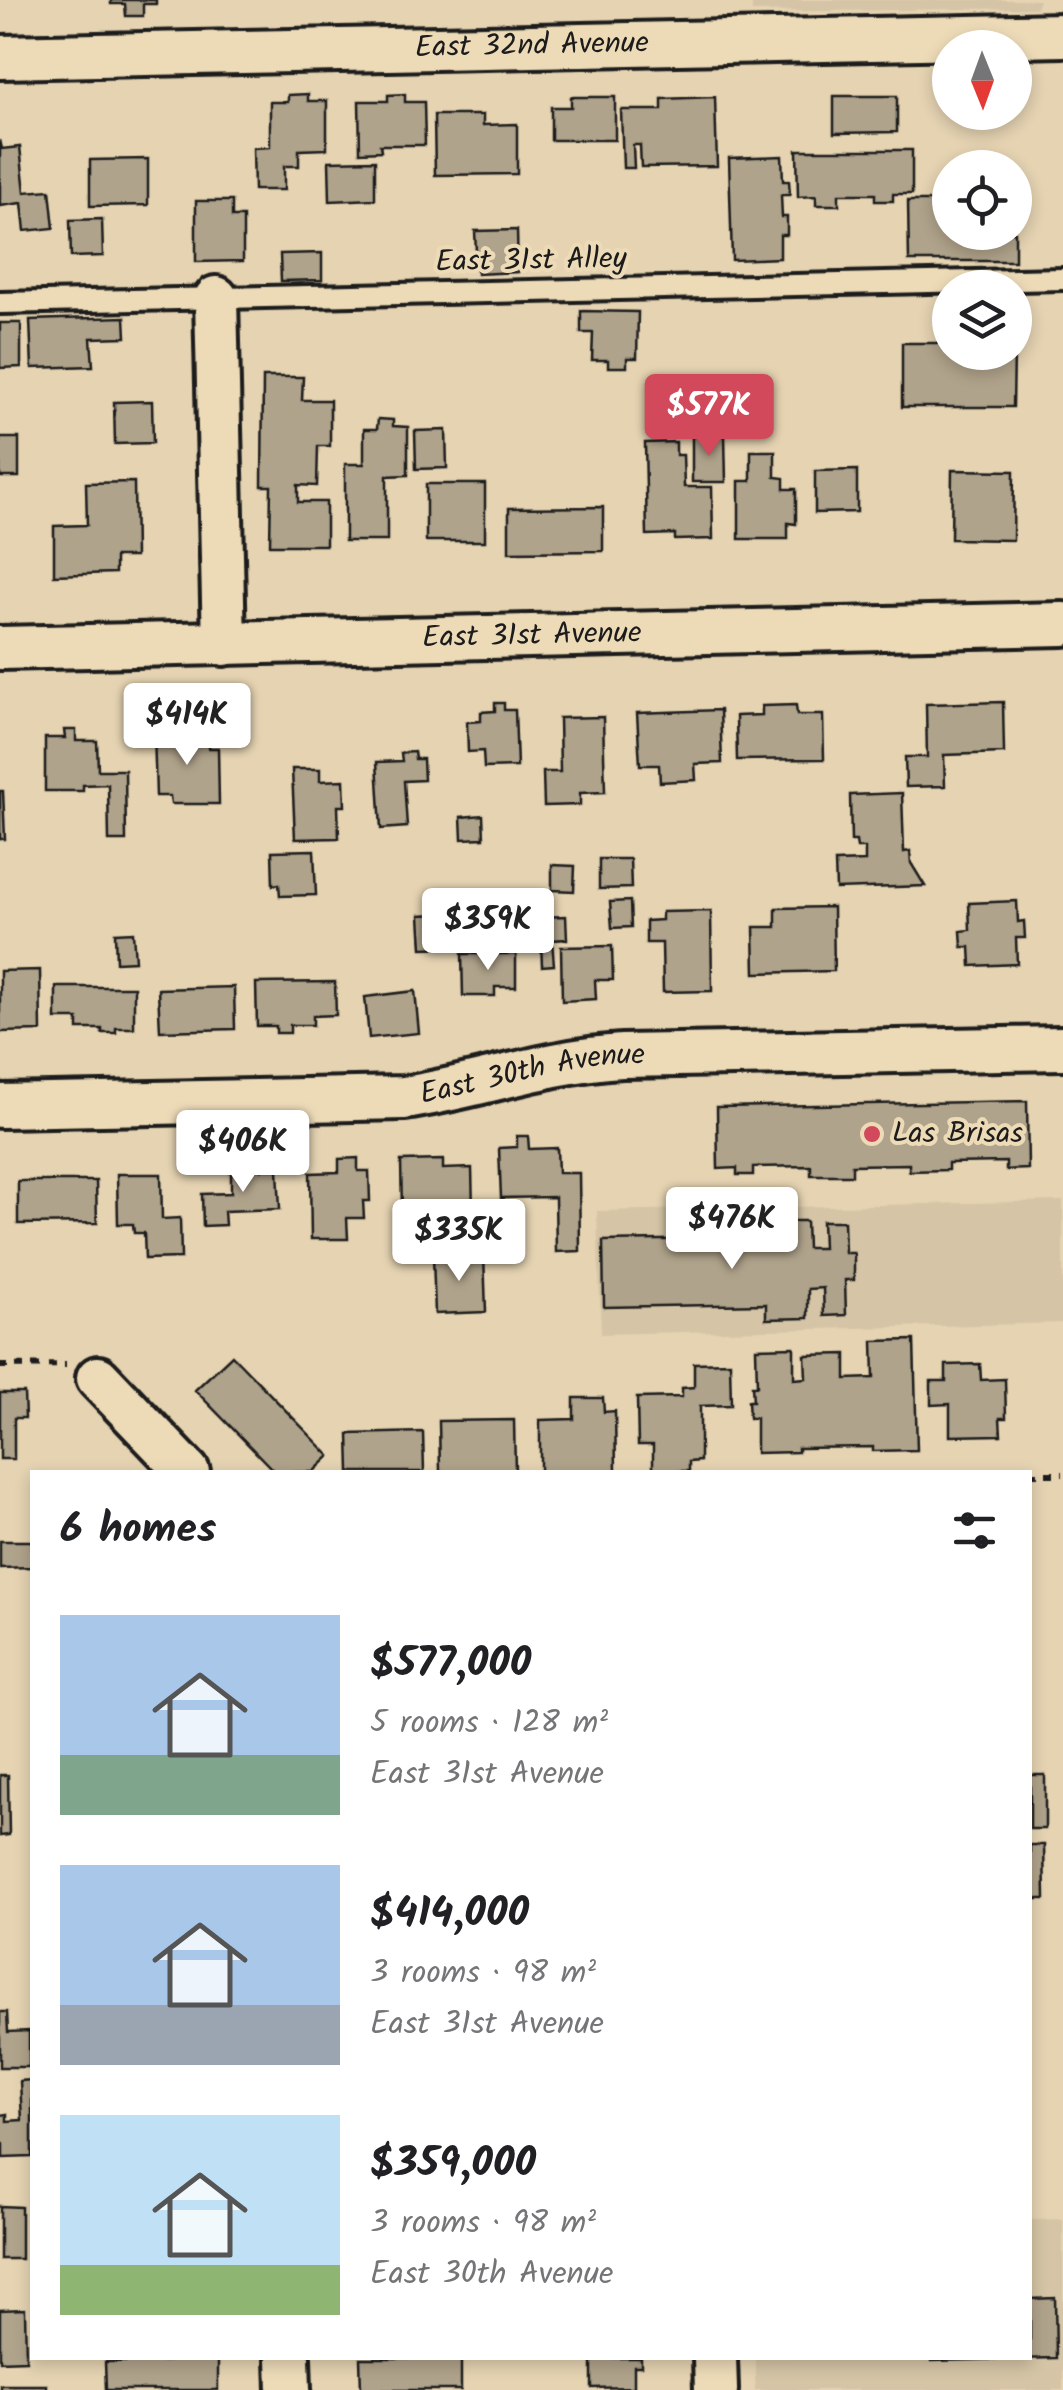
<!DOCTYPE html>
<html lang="en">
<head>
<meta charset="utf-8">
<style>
  :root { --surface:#fff; --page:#f2f2f2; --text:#202124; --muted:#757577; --accent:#d1495b }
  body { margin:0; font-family:Kalam,sans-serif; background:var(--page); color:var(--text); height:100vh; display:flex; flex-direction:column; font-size:38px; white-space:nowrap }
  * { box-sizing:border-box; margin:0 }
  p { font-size:32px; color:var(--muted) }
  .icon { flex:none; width:55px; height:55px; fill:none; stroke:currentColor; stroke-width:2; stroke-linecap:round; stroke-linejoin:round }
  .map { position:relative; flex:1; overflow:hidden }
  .details { position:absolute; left:30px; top:1470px; width:1002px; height:890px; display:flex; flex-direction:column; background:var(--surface); border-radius:0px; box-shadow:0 5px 15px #0003 }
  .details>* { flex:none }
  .needle { width:65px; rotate:179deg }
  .fabs { position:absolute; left:932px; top:30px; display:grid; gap:20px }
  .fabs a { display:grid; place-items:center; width:100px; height:100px; border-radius:50%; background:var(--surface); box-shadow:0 5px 15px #0003; font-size:50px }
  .price { position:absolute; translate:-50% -85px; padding:0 22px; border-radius:10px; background:#fff; color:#222; font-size:32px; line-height:65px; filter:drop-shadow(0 2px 5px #0008) }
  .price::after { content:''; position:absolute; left:50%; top:60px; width:30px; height:22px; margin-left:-15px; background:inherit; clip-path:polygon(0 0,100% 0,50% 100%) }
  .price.active { background:var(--accent); color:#fff }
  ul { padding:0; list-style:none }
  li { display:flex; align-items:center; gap:30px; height:250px; padding:0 30px }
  li span { display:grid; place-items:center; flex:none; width:280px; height:200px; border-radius:0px; color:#555 }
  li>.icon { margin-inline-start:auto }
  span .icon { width:120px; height:120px; fill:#fffc; stroke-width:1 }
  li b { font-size:42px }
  h2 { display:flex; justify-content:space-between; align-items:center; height:120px; padding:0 30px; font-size:42px }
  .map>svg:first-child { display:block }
  .built { fill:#d5c5a6 }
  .building { fill:#b0a38b; stroke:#1c1c1c; stroke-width:2.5 }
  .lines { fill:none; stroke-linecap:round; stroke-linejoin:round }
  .service-casing { stroke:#1c1c1c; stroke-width:28 }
  .minor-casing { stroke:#1c1c1c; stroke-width:50 }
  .path { stroke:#1c1c1c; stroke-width:6; stroke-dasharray:8 8; stroke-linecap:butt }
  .service { stroke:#eddbb8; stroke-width:20 }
  .minor { stroke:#eddbb8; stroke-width:42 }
  .poi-dot { fill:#d1495b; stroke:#eddbb8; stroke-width:4 }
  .labels { text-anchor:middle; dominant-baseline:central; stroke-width:8; stroke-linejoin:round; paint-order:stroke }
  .street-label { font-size:30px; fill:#1c1c1c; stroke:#eddbb8 }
  .poi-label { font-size:30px; fill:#1c1c1c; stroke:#eddbb8; text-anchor:start }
</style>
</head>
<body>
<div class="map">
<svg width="1063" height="2390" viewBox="0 0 1063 2390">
  <rect width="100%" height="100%" fill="#e5d3b2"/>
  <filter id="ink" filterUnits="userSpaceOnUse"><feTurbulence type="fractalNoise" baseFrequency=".01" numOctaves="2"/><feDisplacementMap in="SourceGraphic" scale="20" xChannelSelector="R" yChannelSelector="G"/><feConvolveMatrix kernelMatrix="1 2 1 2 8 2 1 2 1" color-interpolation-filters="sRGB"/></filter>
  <g filter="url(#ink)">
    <path class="built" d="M752,0H1039L1036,8L752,12Z
      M1063,1201V1323L601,1334L597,1211Z
      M1063,2219V2390H755V2358H1030V2220Z"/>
    <path class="building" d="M111,0H156V4H143V16H126L125,4H111Z
      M308,94V101H327V149L299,150V166H284V190H254L253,148L270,147V102H288V95Z
      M405,94V102H424L425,145H380L381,151L360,152L359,101H388V95Z
      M834,96H897V132L834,133Z
      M571,97H615V140H551V107H571Z
      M715,97L717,166L641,167L640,145H633L634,168H623L621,110H662V99Z
      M434,115H483V125L517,124V174L435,175Z
      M0,140L2,149L20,147L25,192L50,190L54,228L25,231L22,203L0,206Z
      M797,150H912V194H893V201H875V194H839V205H816V196L798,197Z
      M782,156L783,181H789L790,195H781L782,217H787V235H780V258L732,260L729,158Z
      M148,159V205L90,206V160Z
      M375,160V199L330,201L329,161Z
      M196,201H232V217H243V261L196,262Z
      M908,201H950V232H1015V261H909Z
      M102,219L103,256L71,257L70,220Z
      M517,230L518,272L477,274L475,231Z
      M322,253V280L281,281L280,254Z
      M581,311L638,312L637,358H627V367H608V360H592L593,333H581Z
      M125,317L126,337L91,338L93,366L32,368L30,320Z
      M0,323H21V367L0,368Z
      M902,343H950V352H1014L1013,407H902Z
      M263,377H303L302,400H330V446H318L317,486L298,485V502H326V545H270L271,486H262Z
      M152,401L153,443L115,444L114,402Z
      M378,419L393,420V426L408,427V475L387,476V541H345V464H364V429H377Z
      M446,430L447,468L416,469L415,431Z
      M692,435H725L726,482H692Z
      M0,438H19V477H0Z
      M676,442V455H683L684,487H712L713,539L675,540V534L647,535L645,443Z
      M751,451H775V477L784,478V489H796V524L788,523V539H739V481H751Z
      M857,470V512L815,513V471Z
      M952,470L1014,471L1013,540L951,539Z
      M134,482L135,557H115V573L54,575V526L87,525L86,483Z
      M426,484H485V541H426Z
      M603,507V551L509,552V508Z
      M1003,702L1004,753L944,755L945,786L906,787L905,757H927L926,704Z
      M495,703H504V710H515L517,767L484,768L483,751L468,752L467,722L481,721V712L495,711Z
      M796,705L797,715H823L824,759L737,760L736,716L762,715V706Z
      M720,710L722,763L695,764L696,780L660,782L659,765H640L637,713Z
      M603,717L605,792L580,793V805L544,806L543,772H560L559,718Z
      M64,730H76V741H97L98,770H125L126,841H109L108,784L83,785V791H45V738H65Z
      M209,731V748H218L219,804H171L170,796H156L154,732Z
      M414,752L415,759H423L424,780L404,781L407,827L381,829L377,762L402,761L401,753Z
      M292,769H320V781L344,780L345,806H338L339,838L295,839Z
      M0,791H3L5,839H0Z
      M902,793L904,852L910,851L911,863L925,886L836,889L835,862L865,861V848H857L856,841H851L850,795Z
      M483,815L484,838L462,839L461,817Z
      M314,850L316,895L280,896L279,884L273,885L272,851Z
      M599,859H630L631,888L599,889Z
      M552,865L575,866L574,891L552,890Z
      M630,901L631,927L612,928L610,902Z
      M1017,901L1018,922L1024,921L1025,938H1016L1017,964L971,966L970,947H962L961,931L970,930L969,903Z
      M833,907L834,971L755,973L754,927H776V908Z
      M711,911L712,991L663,992L662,943H646V921L662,920V912Z
      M456,913L458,947L422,948L420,915Z
      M566,916L567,939L552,940L554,965L542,966L540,917Z
      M133,932L135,961L116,962L115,933Z
      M612,946L613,980H595L596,999L562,1001L561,947Z
      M462,954H516V987H495V996H463Z
      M40,970L41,1031L0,1032V971Z
      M335,982L336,1015L313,1016V1025H290V1033H276V1026H257L256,983Z
      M56,987H134V1028H116V1033H102V1029H78V1019H56Z
      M234,987L235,1029L160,1031L158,989Z
      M415,991L419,1033L369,1038L365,997Z
      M1027,1101L1028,1169L1006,1170V1162L948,1163V1170L909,1171V1164L852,1165V1175H811V1166L753,1167V1175H737V1168L718,1169L717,1107Z
      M517,1136H528L529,1149L557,1148L558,1173H579L580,1251L556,1252L555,1197L501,1198L499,1148L517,1147Z
      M358,1158V1171H369L370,1201H363L364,1218H347L348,1239H311L310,1173L339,1172V1159Z
      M443,1160V1169L472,1168L473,1211L402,1212L401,1161Z
      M278,1169L280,1209L224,1211L225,1225L203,1226L202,1194L231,1193V1170Z
      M117,1174H161L162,1219L180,1218L181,1258L145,1259L144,1233H134L133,1224H118Z
      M18,1181H96L97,1223L18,1224Z
      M773,1221H806L807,1248H823L822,1221H844L845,1253H854V1280H845L846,1315L824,1316L823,1288L808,1289V1318L766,1319V1304L604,1307L603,1241L774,1238Z
      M484,1254L486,1312L435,1314L433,1256Z
      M914,1340L917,1450L873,1451V1447L798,1448V1452L756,1453V1418H749L748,1401H753L752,1386H757L756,1348L794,1347V1379L806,1378L805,1355L846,1354V1379L874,1378L873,1341Z
      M232,1355L330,1456L313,1472H275L195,1390Z
      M730,1362L731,1405L700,1406V1461L689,1462V1471H653V1445H638L637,1398L682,1397V1388L694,1387V1363Z
      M980,1364L981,1380L1005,1379L1006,1418H1000L1001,1435L950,1436V1404L931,1405V1381H946V1365Z
      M0,1393H24L25,1418H14V1459H0Z
      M574,1398H603L604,1412L615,1411L616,1471L540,1472V1420L574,1419Z
      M514,1420L515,1472H440L439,1421Z
      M423,1432L424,1472H350L349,1434Z
      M0,1541H32V1567L0,1568Z
      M0,1775H8L9,1835L0,1836Z
      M1030,1775H1045V1829H1030Z
      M1030,1845H1044L1045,1899H1030Z
      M0,2012H7L8,2032L29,2031V2067H0Z
      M32,2080V2157L3,2158V2144H0V2115L7,2114V2121L22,2120L20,2081Z
      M0,2206L21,2207V2259H0Z
      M1055,2298L1056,2358L931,2361V2358H1030V2299Z
      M25,2309L26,2360L0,2361V2310Z
      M169,2358H218V2390H106L105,2362L169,2361Z
      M360,2358H461V2390H361Z
      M592,2358H641V2366H634V2387L592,2388Z
      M0,2385H47V2390H0Z"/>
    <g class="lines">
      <g class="service-casing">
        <path id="service" d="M0,303L1063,279"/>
      </g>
      <g class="minor-casing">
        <g id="minor">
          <path id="s1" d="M0,57L1063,35"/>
          <path d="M216,298L224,644"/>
          <path id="s2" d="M0,648L1063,624"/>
          <path id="s3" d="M0,1106L404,1098C478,1087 548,1060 622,1056L1063,1048"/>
          <path d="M98,1378L188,1472"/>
          <path d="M288,2358L289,2390"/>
          <path d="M715,2358L716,2390"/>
        </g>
      </g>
      <path class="path" d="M0,1366L66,1365
        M1030,1474H1063"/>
      <use href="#service" class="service"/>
      <use href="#minor" class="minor"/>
    </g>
  </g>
  <circle class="poi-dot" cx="872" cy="1134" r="10"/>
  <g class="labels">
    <g class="street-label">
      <text stroke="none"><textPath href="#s1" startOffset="532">East 32nd Avenue</textPath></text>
      <text transform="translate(531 261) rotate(-1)">East 31st Alley</text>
      <text stroke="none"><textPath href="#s2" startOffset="532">East 31st Avenue</textPath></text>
      <text stroke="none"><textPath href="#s3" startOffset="535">East 30th Avenue</textPath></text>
    </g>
    <g class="poi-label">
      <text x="892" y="1134">Las Brisas</text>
    </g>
  </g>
</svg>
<div class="fabs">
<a><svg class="needle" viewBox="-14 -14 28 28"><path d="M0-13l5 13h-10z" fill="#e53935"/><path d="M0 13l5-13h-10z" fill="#757577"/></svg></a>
<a><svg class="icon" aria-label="locate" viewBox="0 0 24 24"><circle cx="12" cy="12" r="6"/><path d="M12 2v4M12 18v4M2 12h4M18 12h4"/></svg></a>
<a><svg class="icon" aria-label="layers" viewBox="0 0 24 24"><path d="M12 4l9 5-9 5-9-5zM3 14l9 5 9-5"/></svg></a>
</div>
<b class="price active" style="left:709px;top:459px">$577K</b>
<b class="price" style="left:187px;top:768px">$414K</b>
<b class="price" style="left:488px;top:973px">$359K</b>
<b class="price" style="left:243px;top:1195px">$406K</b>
<b class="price" style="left:732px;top:1272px">$476K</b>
<b class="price" style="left:459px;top:1284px">$335K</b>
<section class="details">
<h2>6 homes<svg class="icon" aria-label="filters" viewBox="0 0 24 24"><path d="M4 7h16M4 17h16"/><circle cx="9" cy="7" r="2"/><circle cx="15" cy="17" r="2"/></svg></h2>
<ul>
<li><span style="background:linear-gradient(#a9c7e8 70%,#7fa58c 0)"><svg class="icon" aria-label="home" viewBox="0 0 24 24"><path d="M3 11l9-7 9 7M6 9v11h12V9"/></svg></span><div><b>$577,000</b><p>5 rooms · 128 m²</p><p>East 31st Avenue</p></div></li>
<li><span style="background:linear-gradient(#a9c7e8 70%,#9aa5b1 0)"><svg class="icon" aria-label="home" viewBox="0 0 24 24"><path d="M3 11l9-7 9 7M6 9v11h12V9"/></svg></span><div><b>$414,000</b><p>3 rooms · 98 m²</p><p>East 31st Avenue</p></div></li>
<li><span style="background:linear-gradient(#bfe0f5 75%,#8fb573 0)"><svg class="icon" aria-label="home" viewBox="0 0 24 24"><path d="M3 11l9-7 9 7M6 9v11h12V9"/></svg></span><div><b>$359,000</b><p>3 rooms · 98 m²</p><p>East 30th Avenue</p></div></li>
</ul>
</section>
</div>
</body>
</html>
